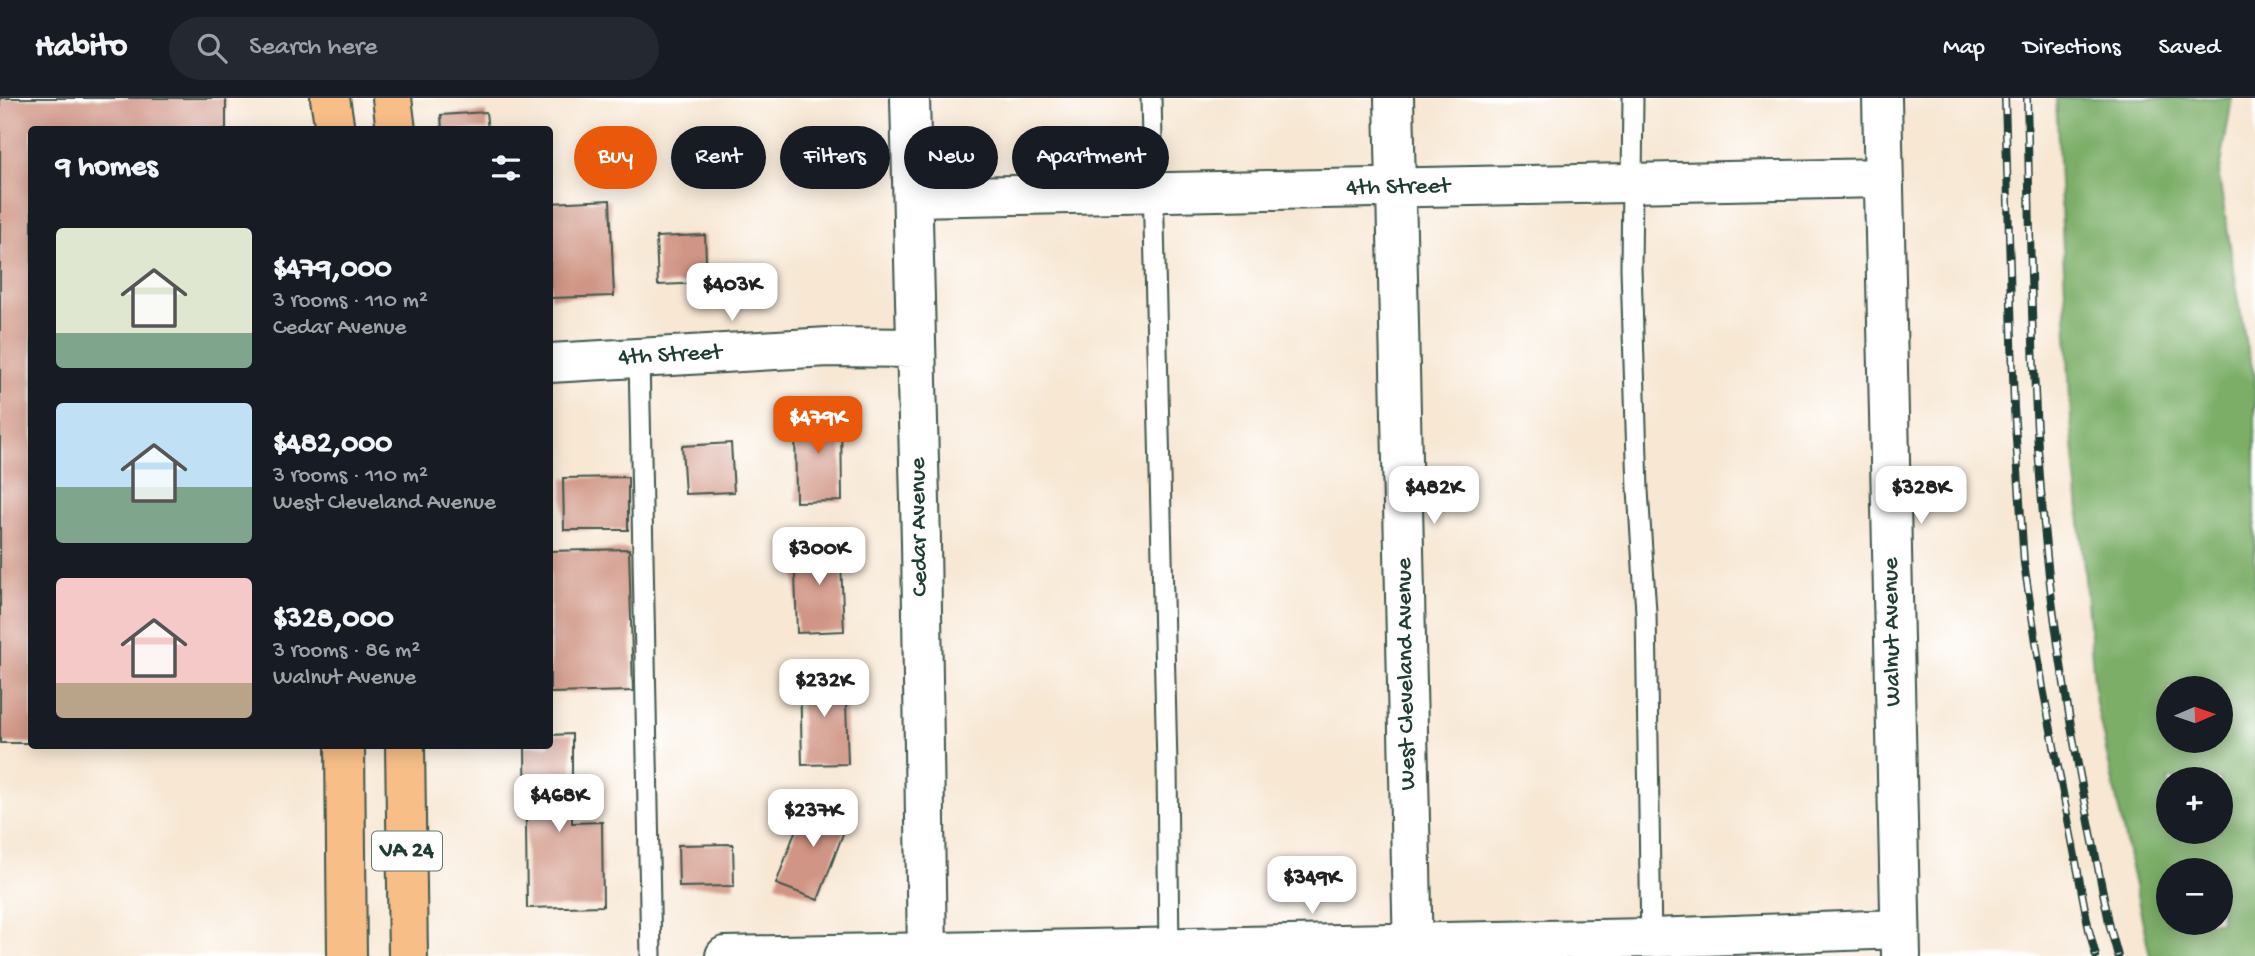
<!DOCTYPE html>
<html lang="en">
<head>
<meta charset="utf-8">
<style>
  :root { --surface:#171b24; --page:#242831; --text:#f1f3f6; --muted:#9ea1a6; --line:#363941; --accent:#ea580c }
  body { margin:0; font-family:"Gochi Hand",sans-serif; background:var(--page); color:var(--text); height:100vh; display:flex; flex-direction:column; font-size:26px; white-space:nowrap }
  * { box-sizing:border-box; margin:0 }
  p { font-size:23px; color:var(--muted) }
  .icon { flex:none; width:38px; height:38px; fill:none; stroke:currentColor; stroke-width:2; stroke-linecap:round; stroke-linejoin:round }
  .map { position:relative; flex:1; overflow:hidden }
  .panel { position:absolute; left:28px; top:28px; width:525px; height:623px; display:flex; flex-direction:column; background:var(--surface); border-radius:7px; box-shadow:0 4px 18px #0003 }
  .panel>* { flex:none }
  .hud { position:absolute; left:574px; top:28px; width:665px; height:63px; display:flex; gap:14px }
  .needle { width:46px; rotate:88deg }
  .tools { position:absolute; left:2156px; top:578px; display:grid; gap:14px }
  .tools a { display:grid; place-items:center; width:77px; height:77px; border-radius:50%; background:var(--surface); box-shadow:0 4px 18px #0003; font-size:35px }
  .price { position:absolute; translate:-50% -60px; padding:0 16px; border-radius:14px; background:#fff; color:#222; font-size:23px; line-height:46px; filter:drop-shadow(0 2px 4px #0008) }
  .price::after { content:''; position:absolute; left:50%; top:42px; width:21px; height:16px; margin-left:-10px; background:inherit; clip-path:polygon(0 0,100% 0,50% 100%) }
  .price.active { background:var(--accent); color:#fff }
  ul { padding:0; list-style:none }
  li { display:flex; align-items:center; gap:21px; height:175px; padding:0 28px }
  li span { display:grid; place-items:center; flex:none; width:196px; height:140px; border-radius:7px; color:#555 }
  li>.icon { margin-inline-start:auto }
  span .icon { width:84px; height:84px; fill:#fffc; stroke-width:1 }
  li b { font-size:30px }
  h2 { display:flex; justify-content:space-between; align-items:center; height:84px; padding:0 28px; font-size:30px }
  .chip { padding:0 24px; border-radius:32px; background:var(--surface); box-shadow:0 4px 18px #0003; font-size:24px; line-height:63px }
  .chip.active { background:var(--accent); color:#fff }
  header { display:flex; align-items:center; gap:42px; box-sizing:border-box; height:98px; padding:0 35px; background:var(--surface); border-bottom:2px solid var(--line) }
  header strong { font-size:33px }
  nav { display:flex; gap:38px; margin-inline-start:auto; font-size:24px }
  .search { width:490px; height:63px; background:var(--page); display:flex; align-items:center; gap:18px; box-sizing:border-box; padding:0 24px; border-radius:38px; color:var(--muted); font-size:26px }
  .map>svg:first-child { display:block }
  .forest { fill:#7cae68; stroke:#4e764e; stroke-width:2; fill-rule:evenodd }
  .building { fill:#d09584 }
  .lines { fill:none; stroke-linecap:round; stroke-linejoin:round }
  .service-casing { stroke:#3f564c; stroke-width:23 }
  .minor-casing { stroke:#3f564c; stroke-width:42 }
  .tertiary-casing { stroke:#3f564c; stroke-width:42 }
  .primary-casing { stroke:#3f564c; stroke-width:42 }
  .service { stroke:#fff; stroke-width:19 }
  .minor { stroke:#fff; stroke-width:38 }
  .tertiary { stroke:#fff; stroke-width:38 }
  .primary { stroke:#f7be88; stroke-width:38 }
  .rail-casing { stroke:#1f3d34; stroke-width:8 }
  .rail { stroke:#fff; stroke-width:5; stroke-dasharray:16; stroke-linecap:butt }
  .labels { text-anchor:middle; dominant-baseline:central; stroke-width:6; stroke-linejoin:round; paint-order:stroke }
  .shield { fill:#fff; stroke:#627771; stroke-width:2 }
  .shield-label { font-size:23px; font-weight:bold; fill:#1f3d34 }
  .street-label { font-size:24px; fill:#1f3d34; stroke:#fff }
</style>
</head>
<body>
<header>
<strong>Habito</strong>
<div class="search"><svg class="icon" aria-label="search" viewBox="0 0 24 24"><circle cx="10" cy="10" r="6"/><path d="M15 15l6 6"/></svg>Search here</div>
<nav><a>Map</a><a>Directions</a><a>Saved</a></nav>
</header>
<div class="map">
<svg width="2255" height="858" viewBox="0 0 2255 858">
  <rect width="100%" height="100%" fill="#fff"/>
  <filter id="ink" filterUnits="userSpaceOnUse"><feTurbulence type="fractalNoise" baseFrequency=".0143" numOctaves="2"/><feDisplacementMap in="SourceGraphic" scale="14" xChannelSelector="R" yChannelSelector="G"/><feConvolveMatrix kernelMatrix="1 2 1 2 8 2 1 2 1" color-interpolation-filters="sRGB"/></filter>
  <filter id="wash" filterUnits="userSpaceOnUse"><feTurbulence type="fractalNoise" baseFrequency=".00686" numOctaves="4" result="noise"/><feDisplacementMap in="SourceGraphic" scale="28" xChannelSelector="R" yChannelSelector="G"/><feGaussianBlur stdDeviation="1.57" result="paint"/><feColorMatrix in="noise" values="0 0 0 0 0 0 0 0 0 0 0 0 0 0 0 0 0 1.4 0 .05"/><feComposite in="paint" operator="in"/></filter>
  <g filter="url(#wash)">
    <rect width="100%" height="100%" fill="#f7e7d3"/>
    <path class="forest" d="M2056,0H2232L2219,79L2246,247L2255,277V858H2150L2096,605L2071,323ZM2168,590H2221V642H2168ZM2168,681H2221V733H2168ZM2168,772H2221V824H2168Z"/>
    <g id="blocks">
      <path class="building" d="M0,0H226V32H32V645H0Z
        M486,14L488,32H442L441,17Z
        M610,102L614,198L550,200V105Z
        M705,137L707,185L658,187L656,139Z
        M841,312L842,403L796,404L795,313Z
        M731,345L734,394L685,396L682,348Z
        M628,379V432H564L563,380Z
        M840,443L844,533L797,535L794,445Z
        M629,451L633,593L550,595V453Z
        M845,574L848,666L802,667L800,575Z
        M572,636V725L602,724L603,808L527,810L525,648H550V637Z
        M807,701L850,717L818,802L776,786Z
        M733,746L734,788L679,789L678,747Z"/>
    </g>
  </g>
  <g filter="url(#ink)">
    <use href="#blocks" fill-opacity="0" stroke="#3f564c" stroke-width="2"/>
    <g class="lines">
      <g class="service-casing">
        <path id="service" d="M1151,0L1167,667L1169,856
          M1633,0L1631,170L1638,392L1646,514L1651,846
          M639,259L651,858"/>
      </g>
      <g class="minor-casing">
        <path id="minor" d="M910,0L921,444L927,858
          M1394,0L1413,858
          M913,99L1883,80
          M550,265L829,249L916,250"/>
      </g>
      <g class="tertiary-casing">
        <path id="tertiary" d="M1882,0L1901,858
          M725,858L1651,840L1900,831"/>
      </g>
      <g class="primary-casing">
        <path id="primary" d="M330,0L335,32
          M392,0L396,32
          M345,648L347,858
          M405,648L408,858"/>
      </g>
      <use href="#service" class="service"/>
      <use href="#minor" class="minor"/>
      <use href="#tertiary" class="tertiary"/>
      <use href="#primary" class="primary"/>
      <g class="rail-casing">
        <path id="rail" d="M2005,0L2014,310L2024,465L2043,590L2089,832L2096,858
          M2027,0C2031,153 2031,307 2047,459C2060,584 2085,706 2110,829L2118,858"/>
      </g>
      <use href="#rail" class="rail"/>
    </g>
  </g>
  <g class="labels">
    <rect class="shield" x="372" y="733.5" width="70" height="39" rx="5"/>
    <g class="shield-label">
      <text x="407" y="753">VA 24</text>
    </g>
    <g class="street-label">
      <text transform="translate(1398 90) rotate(-1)">4th Street</text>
      <text transform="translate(670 258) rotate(-3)">4th Street</text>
      <text transform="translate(920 429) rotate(-91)">Cedar Avenue</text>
      <text transform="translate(1893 534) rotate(-91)">Walnut Avenue</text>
      <text transform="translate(1407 576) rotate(-91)">West Cleveland Avenue</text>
    </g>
  </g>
</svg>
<div class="tools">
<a><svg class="needle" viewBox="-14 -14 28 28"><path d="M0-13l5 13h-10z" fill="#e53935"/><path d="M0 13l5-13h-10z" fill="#9ea1a6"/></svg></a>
<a>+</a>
<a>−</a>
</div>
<b class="price" style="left:732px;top:225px">$403K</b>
<b class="price active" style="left:818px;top:358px">$479K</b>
<b class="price" style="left:1434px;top:428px">$482K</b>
<b class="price" style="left:1921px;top:428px">$328K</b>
<b class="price" style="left:819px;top:489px">$300K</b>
<b class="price" style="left:824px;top:621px">$232K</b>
<b class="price" style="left:559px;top:736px">$468K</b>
<b class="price" style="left:813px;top:751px">$237K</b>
<b class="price" style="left:1312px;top:818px">$349K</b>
<div class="hud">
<a class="chip active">Buy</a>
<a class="chip">Rent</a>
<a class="chip">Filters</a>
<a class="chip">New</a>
<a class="chip">Apartment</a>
</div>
<section class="panel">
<h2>9 homes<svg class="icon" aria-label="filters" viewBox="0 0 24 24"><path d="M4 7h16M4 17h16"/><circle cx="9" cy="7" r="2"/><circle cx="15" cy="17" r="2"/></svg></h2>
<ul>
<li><span style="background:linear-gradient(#dfe7d0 75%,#7fa58c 0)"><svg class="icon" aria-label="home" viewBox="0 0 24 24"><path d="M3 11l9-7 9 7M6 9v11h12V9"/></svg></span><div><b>$479,000</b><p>3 rooms · 110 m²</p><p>Cedar Avenue</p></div></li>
<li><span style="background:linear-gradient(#bfe0f5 60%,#7fa58c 0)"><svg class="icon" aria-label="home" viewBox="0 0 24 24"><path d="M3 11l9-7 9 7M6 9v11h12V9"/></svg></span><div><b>$482,000</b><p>3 rooms · 110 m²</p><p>West Cleveland Avenue</p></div></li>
<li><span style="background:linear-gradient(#f6c9c9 75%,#b9a48a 0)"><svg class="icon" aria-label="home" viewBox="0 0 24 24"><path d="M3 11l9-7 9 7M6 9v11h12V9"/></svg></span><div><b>$328,000</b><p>3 rooms · 86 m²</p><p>Walnut Avenue</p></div></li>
</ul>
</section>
</div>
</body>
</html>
